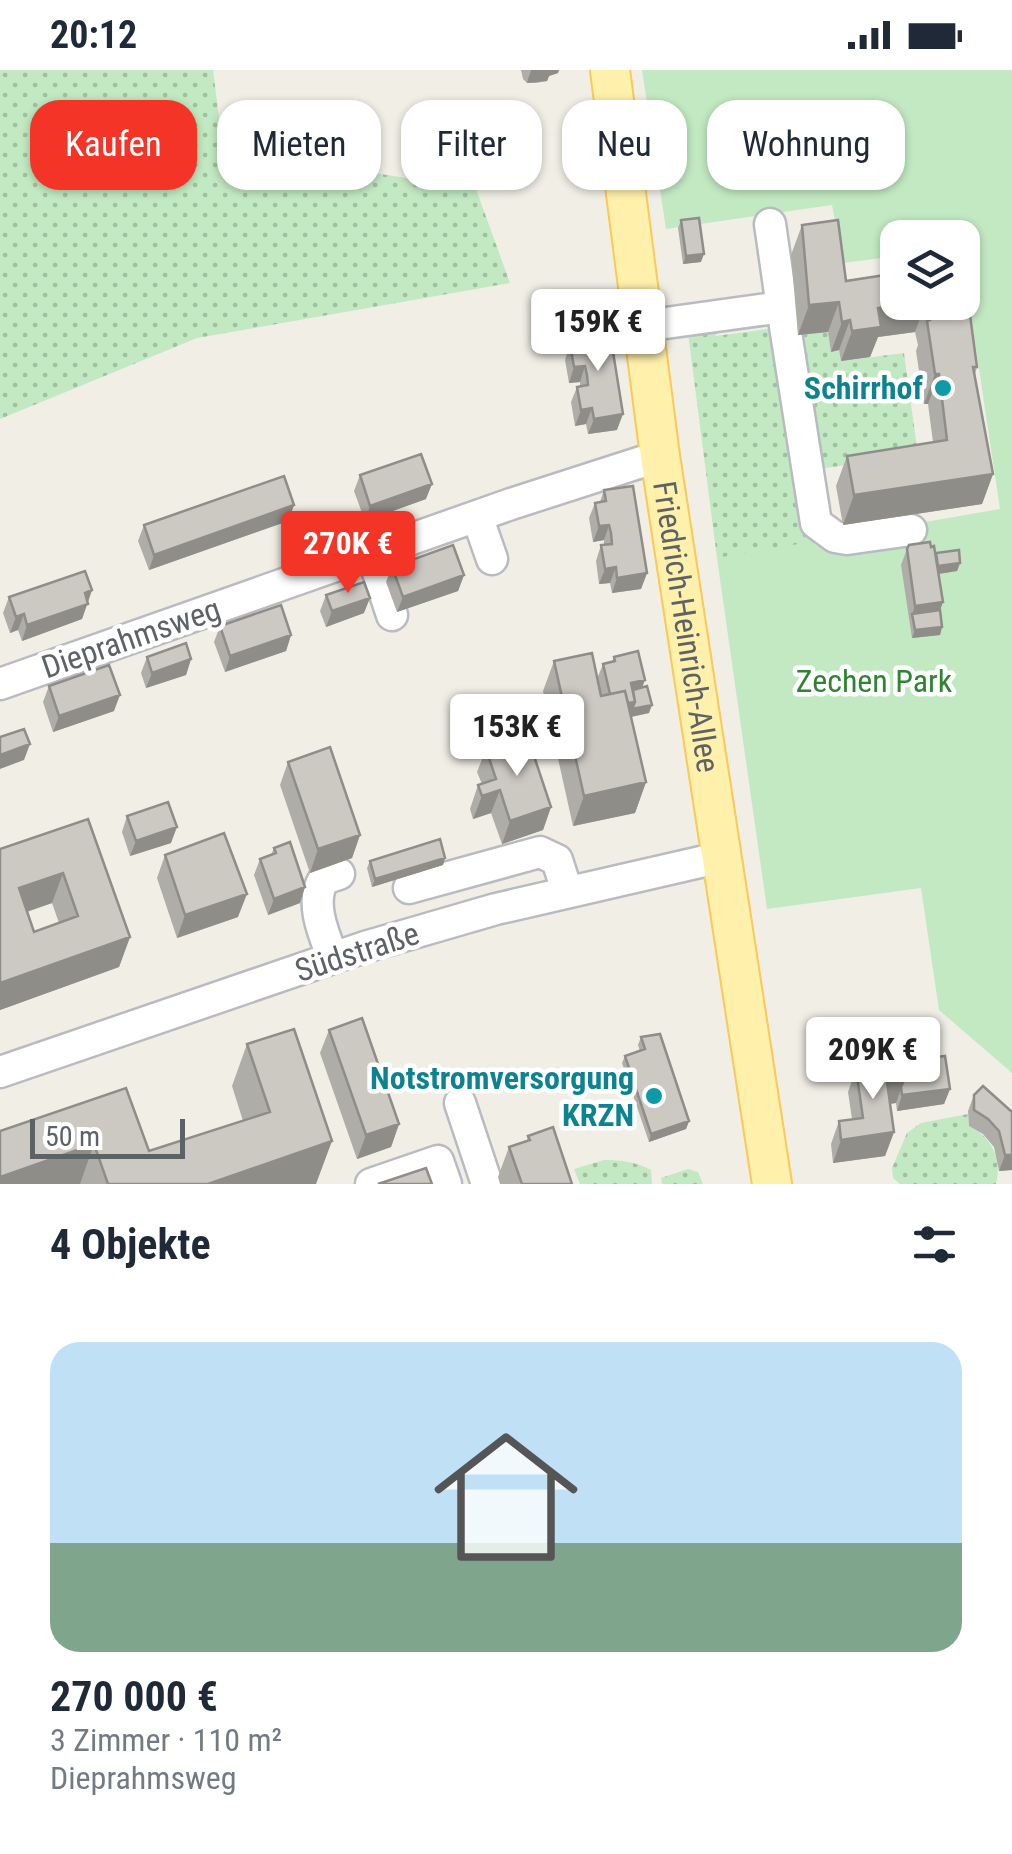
<!DOCTYPE html>
<html lang="de">
<head>
<meta charset="utf-8">
<style>
  :root { --surface:#fff; --page:#f2f2f3; --text:#1f2937; --muted:#747a83; --line:#e0e1e3; --accent:#f53428 }
  body { margin:0; font-family:"Roboto Condensed",sans-serif; background:var(--page); color:var(--text); height:100vh; display:flex; flex-direction:column; font-size:38px; white-space:nowrap }
  * { box-sizing:border-box; margin:0 }
  p { font-size:32px; color:var(--muted) }
  .icon { flex:none; width:55px; height:55px; fill:none; stroke:currentColor; stroke-width:2; stroke-linecap:round; stroke-linejoin:round }
  .map { position:relative; height:1114px; overflow:hidden }
  .panel { display:flex; flex-direction:column; background:var(--surface); flex:1 }
  .panel>* { flex:none }
  .top-card { position:absolute; left:30px; top:30px; width:952px; height:90px; display:flex; gap:20px }
  .buttons { position:absolute; left:880px; top:150px; display:grid; gap:20px }
  .buttons a { display:grid; place-items:center; width:100px; height:100px; border-radius:20px; background:var(--surface); box-shadow:0 2px 8px #0004; font-size:50px }
  .scale { position:absolute; left:30px; bottom:25px; width:155px; box-sizing:border-box; padding-left:10px; border:5px solid #5d6267; border-top:0; font-size:28px; line-height:35px; white-space:nowrap; color:#5d6267; -webkit-text-stroke:8px #fff; paint-order:stroke }
  .price { position:absolute; translate:-50% -85px; padding:0 22px; border-radius:10px; background:#fff; color:#222; font-size:32px; line-height:65px; filter:drop-shadow(0 2px 5px #0008) }
  .price::after { content:''; position:absolute; left:50%; top:60px; width:30px; height:22px; margin-left:-15px; background:inherit; clip-path:polygon(0 0,100% 0,50% 100%) }
  .price.current { background:var(--accent); color:#fff }
  ul { padding:0; list-style:none }
  li { display:grid; align-content:center; gap:20px; height:530px; padding:0 50px }
  li+li { border-top:2px solid var(--line) }
  li span { display:grid; place-items:center; height:310px; border-radius:30px; color:#555 }
  li>.icon { margin-inline-start:auto }
  span .icon { width:180px; height:180px; fill:#fffc; stroke-width:1 }
  li b { font-size:42px }
  h2 { display:flex; justify-content:space-between; align-items:center; height:120px; padding:0 50px; font-size:42px }
  .chip { padding:0 35px; border-radius:30px; background:var(--surface); box-shadow:0 2px 8px #0004; font-size:35px; line-height:90px }
  .chip.current { background:var(--accent); color:#fff }
  .status { display:flex; justify-content:space-between; align-items:center; height:70px; padding:0 50px; background:var(--surface); direction:ltr }
  .status svg { height:28px; fill:currentColor }
  .map>svg:first-child { display:block }
  .grass { fill:url(#grass-dots) }
  .park { fill:#c2e9c1 }
  .lines { fill:none; stroke-linecap:round; stroke-linejoin:round }
  .minor-casing { stroke:#b8bcc0; stroke-width:35 }
  .major-casing { stroke:#fbc955; stroke-width:42 }
  .minor { stroke:#fff; stroke-width:30 }
  .major { stroke:#fff0ac; stroke-width:38 }
  .wall { fill:#afada8; fill-rule:evenodd }
  .shaded-wall { fill:#8f8d88 }
  .building { fill:#ccc9c3; stroke:#8f8d88; stroke-width:2.5; fill-rule:evenodd }
  .culture-dot { fill:#0f9aa8; stroke:#fff; stroke-width:4 }
  .labels { text-anchor:middle; dominant-baseline:central; stroke-width:9; stroke-linejoin:round; paint-order:stroke }
  .culture-label { font-size:32px; font-weight:bold; fill:#0d838f; stroke:#fff; text-anchor:end }
  .street-label { font-size:32px; fill:#5d6267; stroke:#fff }
  .park-label { font-size:32px; fill:#2f8431; stroke:#fff }
</style>
</head>
<body>
<div class="status"><b>20:12</b><svg viewBox="0 0 49 12"><path d="M0 12V9h3v3zM5 12V6h3v6zM10 12V3h3v9zM15 12V0h3v12zM26 1h20v11H26zM47 4h2v5h-2z"/></svg></div>
<div class="map">
<svg width="1012" height="1114" viewBox="0 0 1012 1114">
  <defs>
    <pattern id="grass-dots" width="8" height="8" patternUnits="userSpaceOnUse" patternTransform="scale(2.5)"><rect width="8" height="8" fill="#c2e9c1"/><path d="M2 2h.1M6 6h.1" fill="none" stroke="#a1c0a1" stroke-width="1.8" stroke-linecap="round"/></pattern>
  </defs>
  <rect width="100%" height="100%" fill="#f1eee6"/>
  <path class="grass" d="M0,0H213L223,79L476,119L510,213L197,268L0,349Z
    M775,258L817,473L717,488L688,263L715,259L716,266Z
    M828,262L839,280L841,291L904,283L918,385L818,399L798,265Z
    M968,1044L969,1056C992,1067 1002,1089 996,1114H900L893,1108L892,1098L907,1063L921,1053Z
    M604,1090C621,1090 636,1092 651,1100L652,1114H580L574,1099Z
    M688,1099L698,1102L703,1114H662L661,1108Z"/>
  <path class="park" d="M642,0H1012V1003L939,940L921,818L767,839L717,488L1000,439L963,192L962,168H898L897,186L843,193L832,135L666,159Z"/>
  <g class="lines">
    <g class="minor-casing">
      <path id="minor" d="M782,237L816,453L835,467L847,469L911,460
        M644,256L782,237L770,154
        M477,446L492,489
        M372,484L392,545
        M0,614L511,434L660,386
        M409,818L540,782L557,790L567,821
        M333,888C324,865 309,832 324,809L339,804
        M0,1002L365,877L496,839L722,787
        M460,1033L487,1114
        M371,1114L438,1091L446,1114"/>
    </g>
    <g class="major-casing">
      <g id="major">
        <path id="s1" d="M610,0L660,386L772,1114"/>
      </g>
    </g>
    <use href="#minor" class="minor"/>
    <use href="#major" class="major"/>
  </g>
  <path class="wall" d="M521,0H559L558,3L549,6L547,11L536,13H527L523,9Z
    M681,150L701,192L683,194L678,158Z
    M802,155L846,211L962,232L977,297L975,304L993,404L982,434L843,455L836,416L847,386L933,372L928,334H924L916,281L918,275L915,262L878,267L870,287L841,291L839,280L831,282L828,262L798,265L791,185Z
    M580,262L617,360L588,364L586,354L575,356L571,332L577,317L580,316V312L569,313L565,290L570,274L576,273Z
    M360,405L426,429L365,451L354,421Z
    M604,420L647,503L641,519L612,523L610,513L599,514L596,491L601,475H604V470L593,472L589,448L595,433L600,432Z
    M294,435L288,451L149,500L138,471L144,455Z
    M931,477L936,483L960,493L957,501L939,504L943,532L940,540L942,557L940,565L912,568L901,495L907,479Z
    M392,497L464,505L458,521L397,542L386,512Z
    M92,520L82,549L22,571L18,560L10,563L3,543L9,527Z
    M326,525L364,543L326,557L320,541Z
    M220,556L291,565L286,581L225,602L214,572Z
    M147,587L191,589L186,605L146,618L141,603Z
    M614,587L642,617L649,643L631,647L646,712L635,743L573,756L543,621L554,591L597,609L603,594L612,592Z
    M49,616L114,641L53,662L43,632Z
    M486,679L551,737L543,760L502,774L491,743L473,749L470,739L478,715L482,714L477,702Z
    M288,692L360,765L352,788L310,803L280,715Z
    M127,746L171,773L130,786L122,762Z
    M88,749L130,867L119,897L0,940V779ZM52,833L59,853L34,862L27,842Z
    M274,778L300,833L268,845L254,805L260,789L271,785Z
    M165,785L238,847L177,868L157,808Z
    M445,788L443,795L372,817L367,798L370,791Z
    M329,960L399,1054L391,1077L357,1089L320,983Z
    M641,967L689,1051L686,1059L649,1072L622,993L625,986L640,981L638,975Z
    M247,974L316,1114H0V1061L149,1081L243,1051L232,1016Z
    M856,999L950,1019L944,1034L897,1041L896,1033L890,1034L894,1062L885,1086L833,1093L831,1074L839,1051L852,1049L848,1022Z
    M983,1016L1012,1100L999,1101L994,1077L983,1064L969,1056L968,1041L974,1025Z
    M528,1066L572,1114H500L498,1107L509,1077L526,1072Z"/>
  <path class="shaded-wall" d="M531,0H559L558,3L549,6L547,11L527,13Z
    M704,184L701,192L683,194L686,186Z
    M839,232L828,262L798,265L809,235Z
    M919,232H926L915,262L878,267L870,287L841,291L852,261L878,238Z
    M850,250L839,280L831,282L842,252Z
    M585,296L580,312L569,313L574,297Z
    M935,304H939L928,334H924Z
    M592,338L586,354L575,356L581,340Z
    M623,344L617,360L588,364L594,349Z
    M993,404L982,434L843,455L854,425Z
    M432,414L426,429L365,451L370,436Z
    M294,435L288,451L149,500L154,485Z
    M609,455L604,470L593,472L599,456Z
    M960,493L957,501L931,505L934,497Z
    M616,497L610,513L599,514L605,499Z
    M647,503L641,519L612,523L617,508Z
    M464,505L458,521L397,542L403,527Z
    M92,520L82,549L22,571L27,555Z
    M370,528L364,543L326,557L332,541Z
    M943,532L937,548L912,544L915,536Z
    M24,544L18,560L10,563L16,547Z
    M942,557L940,565L912,568L915,560Z
    M291,565L286,581L225,602L230,586Z
    M191,589L186,605L146,618L152,603Z
    M645,610L639,626L630,628L631,613Z
    M120,625L114,641L53,662L59,646Z
    M635,632L652,635L649,643L607,652L613,637Z
    M30,674L24,690L0,699V685Z
    M646,712L635,743L573,756L584,726Z
    M500,720L491,743L473,749L482,726Z
    M551,737L543,760L502,774L510,751Z
    M177,757L171,773L130,786L136,771Z
    M360,765L352,788L310,803L318,779Z
    M445,788L443,795L372,817L375,809Z
    M63,803L52,833L8,848L19,818Z
    M305,817L300,833L268,845L274,829Z
    M247,824L238,847L177,868L185,845Z
    M130,867L119,897L0,940V913Z
    M904,1010L896,1033L878,1035L887,1012Z
    M950,1019L944,1034L897,1041L902,1025Z
    M689,1051L686,1059L649,1072L651,1064Z
    M399,1054L391,1077L357,1089L366,1065Z
    M894,1062L885,1086L833,1093L841,1070Z
    M332,1071L316,1114H208Z
    M94,1074L80,1114H0V1107Z
    M1005,1085H1012V1100L999,1101Z"/>
  <path class="building" d="M699,148L704,184L686,186L681,150Z
    M838,150L846,211L898,203V232H919L878,238L881,257L852,261L850,250L842,252L839,232L809,235L802,155Z
    M962,220L967,246L970,245L977,297H973L993,404L854,425L847,386L947,370L939,304H935L927,251L930,250L926,232H962Z
    M609,257L623,344L594,349L592,338L581,340L577,317L588,315L587,305L585,296L574,297L570,274L582,272L580,262Z
    M421,384L432,414L370,436L360,405Z
    M284,406L294,435L154,485L144,455Z
    M633,416L647,503L617,508L616,497L605,499L601,475L612,474L611,463L609,455L599,456L595,433L606,431L604,420Z
    M930,472L931,477L934,476L943,532L915,536L907,479L909,475Z
    M453,475L464,505L403,527L392,497Z
    M959,480L960,493L938,496L936,483Z
    M85,501L92,520L85,523L88,534L27,555L24,544L16,547L9,527Z
    M364,512L370,528L332,541L326,525Z
    M281,535L291,565L230,586L220,556Z
    M940,540L942,557L915,560L912,544Z
    M186,573L191,589L152,603L147,587Z
    M638,581L645,610L631,613L635,632L628,633L625,621L610,624L603,594L615,591L614,587Z
    M592,583L601,626L625,621L646,712L584,726L554,591Z
    M109,595L120,625L59,646L49,616Z
    M647,616L652,635L632,639L635,632L633,620Z
    M24,659L30,674L0,685V667Z
    M527,665L551,737L510,751L500,720L482,726L478,715L496,709L486,679Z
    M330,677L360,765L318,779L288,692Z
    M168,732L177,757L136,771L127,746Z
    M88,749L130,867L0,913V779ZM63,803L78,846L34,862L19,818Z
    M224,763L247,824L185,845L165,785Z
    M440,769L445,788L375,809L370,791Z
    M290,772L305,817L274,829L260,789L276,783L274,778Z
    M362,948L399,1054L366,1065L329,960Z
    M294,959L332,1071L208,1114H108L94,1074L0,1107V1061L126,1018L149,1081L270,1042L247,974Z
    M660,964L689,1051L651,1064L625,986L645,979L641,967Z
    M945,986L950,1019L902,1025L901,1017L904,1010L901,992Z
    M901,992L904,1010L887,1012L894,1062L841,1070L839,1051L863,1048L856,999Z
    M983,1016L1012,1042V1085H1005L999,1061L988,1049L974,1040V1025Z
    M553,1057L572,1114H522L509,1077L530,1070L528,1066Z
    M426,1098L432,1114H378Z"/>
  <g class="culture-dot">
    <circle cx="943" cy="318" r="10"/>
    <circle cx="654" cy="1026" r="10"/>
  </g>
  <g class="labels">
    <g class="culture-label">
      <text x="923" y="318">Schirrhof</text>
      <text x="634" y="1008">Notstromversorgung<tspan x="634" dy="37">KRZN</tspan></text>
    </g>
    <g class="street-label">
      <text stroke="none"><textPath href="#s1" startOffset="562">Friedrich-Heinrich-Allee</textPath></text>
      <text transform="translate(131 568) rotate(-19)">Dieprahmsweg</text>
      <text transform="translate(357 882) rotate(-18)">Südstraße</text>
    </g>
    <g class="park-label">
      <text x="874" y="611">Zechen Park</text>
    </g>
  </g>
</svg>
<div class="buttons">
<a><svg class="icon" aria-label="layers" viewBox="0 0 24 24"><path d="M12 4l9 5-9 5-9-5zM3 14l9 5 9-5"/></svg></a>
</div>
<div class="scale">50 m</div>
<b class="price" style="left:598px;top:304px">159K €</b>
<b class="price current" style="left:348px;top:526px">270K €</b>
<b class="price" style="left:517px;top:709px">153K €</b>
<b class="price" style="left:873px;top:1032px">209K €</b>
<div class="top-card">
<a class="chip current">Kaufen</a>
<a class="chip">Mieten</a>
<a class="chip">Filter</a>
<a class="chip">Neu</a>
<a class="chip">Wohnung</a>
</div>
</div>
<section class="panel">
<h2>4 Objekte<svg class="icon" aria-label="filters" viewBox="0 0 24 24"><path d="M4 7h16M4 17h16"/><circle cx="9" cy="7" r="2"/><circle cx="15" cy="17" r="2"/></svg></h2>
<ul>
<li><span style="background:linear-gradient(#bfe0f5 65%,#7fa58c 0)"><svg class="icon" aria-label="home" viewBox="0 0 24 24"><path d="M3 11l9-7 9 7M6 9v11h12V9"/></svg></span><div><b>270 000 €</b><p>3 Zimmer · 110 m²</p><p>Dieprahmsweg</p></div></li>
</ul>
</section>
</body>
</html>
